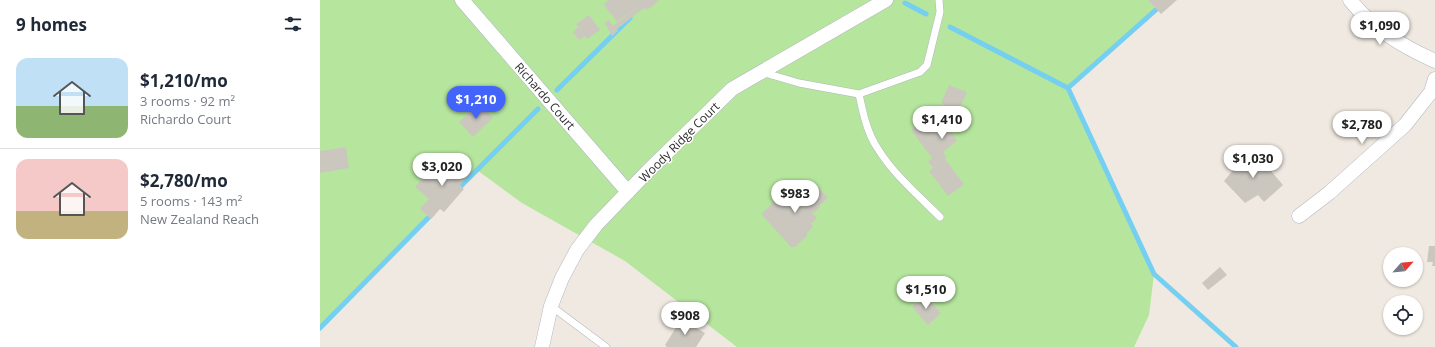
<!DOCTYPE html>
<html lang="en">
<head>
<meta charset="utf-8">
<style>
  :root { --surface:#fff; --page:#f2f2f3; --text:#1f2937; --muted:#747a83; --line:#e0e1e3; --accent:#4264fb }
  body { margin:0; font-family:"Open Sans",sans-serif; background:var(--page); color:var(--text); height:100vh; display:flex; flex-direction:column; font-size:15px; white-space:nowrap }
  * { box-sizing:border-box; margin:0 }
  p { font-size:13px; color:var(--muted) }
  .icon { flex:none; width:22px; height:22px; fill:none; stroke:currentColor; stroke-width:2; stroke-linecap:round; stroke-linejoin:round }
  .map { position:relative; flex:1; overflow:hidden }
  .sheet { display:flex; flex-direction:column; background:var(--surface); width:320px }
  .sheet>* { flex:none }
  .needle { width:26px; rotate:63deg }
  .buttons { position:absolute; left:1063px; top:247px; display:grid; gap:8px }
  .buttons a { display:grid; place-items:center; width:40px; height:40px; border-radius:50%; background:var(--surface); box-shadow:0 1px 3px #0004; font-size:20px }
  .price { position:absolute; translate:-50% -34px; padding:0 9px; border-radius:14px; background:#fff; color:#222; font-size:13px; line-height:26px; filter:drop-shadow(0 1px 2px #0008) }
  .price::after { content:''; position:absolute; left:50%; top:24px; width:12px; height:9px; margin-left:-6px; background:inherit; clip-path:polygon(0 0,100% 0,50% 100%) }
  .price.selected { background:var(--accent); color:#fff }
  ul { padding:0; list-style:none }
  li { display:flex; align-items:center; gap:12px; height:100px; padding:0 16px }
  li+li { border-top:1px solid var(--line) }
  li span { display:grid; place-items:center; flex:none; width:112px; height:80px; border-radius:12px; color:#555 }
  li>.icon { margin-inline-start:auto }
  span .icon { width:48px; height:48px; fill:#fffc; stroke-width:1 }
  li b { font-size:17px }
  h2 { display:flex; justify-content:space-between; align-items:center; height:48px; padding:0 16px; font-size:17px }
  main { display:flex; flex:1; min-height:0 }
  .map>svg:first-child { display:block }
  .green { fill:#b6e59e }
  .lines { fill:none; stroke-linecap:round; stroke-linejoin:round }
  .stream { stroke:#75cff0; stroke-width:5 }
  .building { fill:#cbc7bf }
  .lane-casing { stroke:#b4b7c1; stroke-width:8 }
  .street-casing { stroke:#b4b7c1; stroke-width:15 }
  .lane { stroke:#fff; stroke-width:7 }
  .street { stroke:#fff; stroke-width:14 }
  .labels { text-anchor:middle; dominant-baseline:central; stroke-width:3; stroke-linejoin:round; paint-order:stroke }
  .street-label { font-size:12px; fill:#2e2e2e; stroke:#fff }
</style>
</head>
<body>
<main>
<section class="sheet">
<h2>9 homes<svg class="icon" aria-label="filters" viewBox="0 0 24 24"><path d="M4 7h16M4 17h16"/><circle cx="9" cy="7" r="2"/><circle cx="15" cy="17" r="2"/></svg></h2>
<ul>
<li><span style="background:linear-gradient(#bfe0f5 60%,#8fb573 0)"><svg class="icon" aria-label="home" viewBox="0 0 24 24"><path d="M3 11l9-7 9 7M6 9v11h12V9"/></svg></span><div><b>$1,210/mo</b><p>3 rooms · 92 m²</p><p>Richardo Court</p></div></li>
<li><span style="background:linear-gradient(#f6c9c9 65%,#c2b280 0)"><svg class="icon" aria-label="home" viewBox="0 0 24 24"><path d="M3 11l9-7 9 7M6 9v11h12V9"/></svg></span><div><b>$2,780/mo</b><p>5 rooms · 143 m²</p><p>New Zealand Reach</p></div></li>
</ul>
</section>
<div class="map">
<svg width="1115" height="347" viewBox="0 0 1115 347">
  <rect width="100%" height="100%" fill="#efe9e1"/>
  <path class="green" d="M0,0H846L749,88L834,274L829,315L814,347H417L305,261L202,203L157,170L0,328Z"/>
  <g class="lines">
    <path class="stream" d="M585,3L606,14
      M630,27L748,88L834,274L916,347
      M748,88L847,0
      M237,90L310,18
      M136,191L218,109
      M0,328L113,213"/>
  </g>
  <path class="building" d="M289,0H339L329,9L328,8L326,10L324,8L297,29L298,31L292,36L285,23L289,20L293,26L322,4L297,22L291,13L290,14L284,4Z
    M828,0H857L841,14Z
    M269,15L280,30L267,39L265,36L259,40L253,32L258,27L256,24Z
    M629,85L647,92L639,110L637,109L629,127L637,141L623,152L627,158L625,159L644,184L628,196L609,171L613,168L608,162L612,158L591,130L609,117L612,121L618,116L624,104L621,103Z
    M159,104L173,118L153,137L139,122Z
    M26,147L29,168L0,173V151Z
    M933,150L963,185L944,202L938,195L925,203L904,181L914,169L913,168Z
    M131,157L151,173L140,185L144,189L124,212L120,209L111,219L100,209L109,199L95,187L113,166L116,170L119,166L121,168Z
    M492,181L508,198L500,205V207L496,211L492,213L497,218L491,224L493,227L487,233V236L475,247H471L441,214L460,196L467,204Z
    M1109,246H1115V266H1112L1113,262H1107Z
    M900,267L907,275L888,290L882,283Z
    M605,295L621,313L608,325L592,307Z
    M362,318L367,322L370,321L374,323L373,326L385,333L376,347H347L345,345Z"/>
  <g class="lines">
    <g class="lane-casing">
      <path id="lane" d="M442,72L479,83L539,94L600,72L607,65L620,12L619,0
        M539,94C543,113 547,133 558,149C574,175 599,196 620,217
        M231,306L286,347"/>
    </g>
    <g class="street-casing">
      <path id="street" d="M142,0L308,192
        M1030,0C1053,29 1082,46 1115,61
        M979,216L1009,193L1085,125L1111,92L1115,79
        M222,347L231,306L242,278L257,250L276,225L327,172L412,89L566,0"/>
    </g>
    <use href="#lane" class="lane"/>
    <use href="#street" class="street"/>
  </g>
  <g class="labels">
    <g class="street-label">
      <text transform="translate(225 96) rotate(49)">Richardo Court</text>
      <text transform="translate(359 142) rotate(-45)">Woody Ridge Court</text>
    </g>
  </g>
</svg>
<div class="buttons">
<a><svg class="needle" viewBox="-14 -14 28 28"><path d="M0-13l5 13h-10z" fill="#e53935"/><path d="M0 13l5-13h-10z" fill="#747a83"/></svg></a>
<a><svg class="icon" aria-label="locate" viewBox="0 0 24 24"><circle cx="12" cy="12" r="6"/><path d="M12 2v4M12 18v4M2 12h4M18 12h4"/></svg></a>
</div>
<b class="price" style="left:1060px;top:46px">$1,090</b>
<b class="price selected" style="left:156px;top:120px">$1,210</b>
<b class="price" style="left:622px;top:140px">$1,410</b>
<b class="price" style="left:1042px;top:145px">$2,780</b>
<b class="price" style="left:933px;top:179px">$1,030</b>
<b class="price" style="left:122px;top:187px">$3,020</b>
<b class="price" style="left:475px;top:214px">$983</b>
<b class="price" style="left:606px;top:310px">$1,510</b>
<b class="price" style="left:365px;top:336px">$908</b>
</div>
</main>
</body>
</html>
